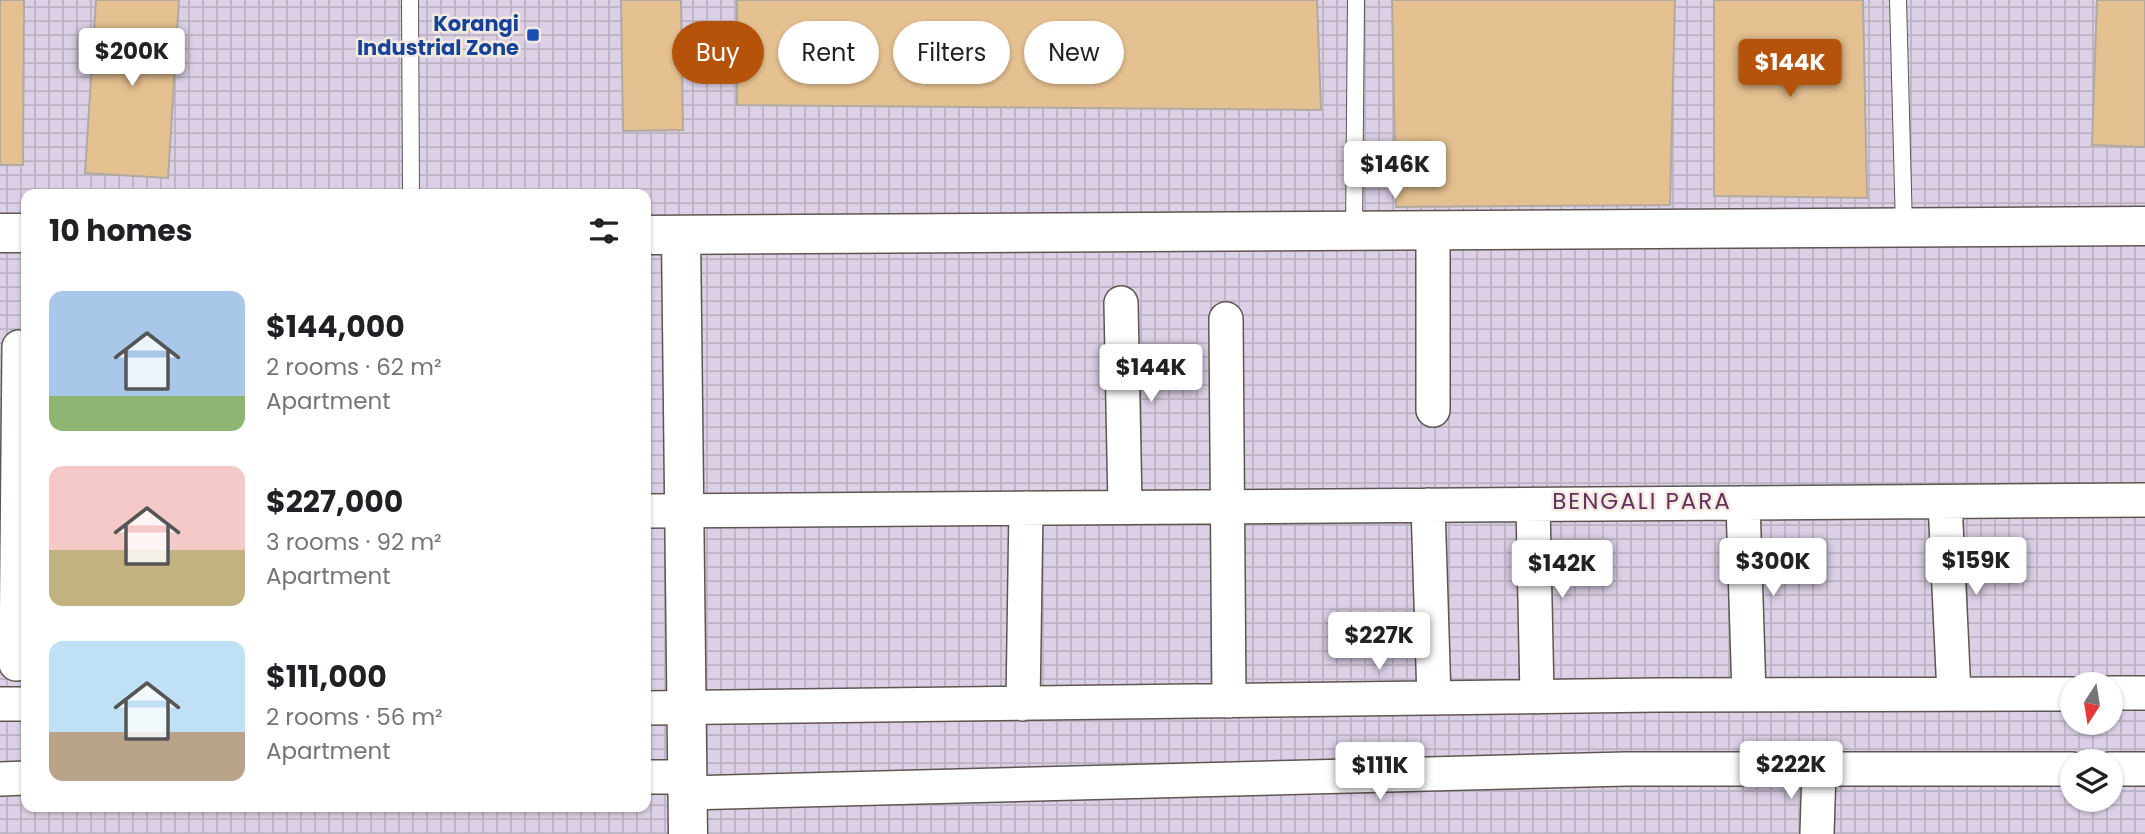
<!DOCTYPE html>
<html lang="en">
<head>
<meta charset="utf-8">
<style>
  :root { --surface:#fff; --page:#f2f2f2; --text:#202124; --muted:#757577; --accent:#b45309 }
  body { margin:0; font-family:Poppins,sans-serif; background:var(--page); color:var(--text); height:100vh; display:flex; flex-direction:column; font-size:26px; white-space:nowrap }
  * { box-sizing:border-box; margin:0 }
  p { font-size:23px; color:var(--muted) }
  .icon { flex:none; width:38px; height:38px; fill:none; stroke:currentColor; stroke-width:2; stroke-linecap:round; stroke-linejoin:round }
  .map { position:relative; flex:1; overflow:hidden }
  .side { position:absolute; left:21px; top:189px; width:630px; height:623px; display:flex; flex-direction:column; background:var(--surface); border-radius:14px; box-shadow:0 2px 5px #0004 }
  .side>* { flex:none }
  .hud { position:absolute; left:672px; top:21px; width:665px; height:63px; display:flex; gap:14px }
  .needle { width:46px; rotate:192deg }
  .fabs { position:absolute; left:2060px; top:672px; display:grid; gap:14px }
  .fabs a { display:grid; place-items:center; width:63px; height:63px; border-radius:50%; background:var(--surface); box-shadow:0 2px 5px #0004; font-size:35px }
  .price { position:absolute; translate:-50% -60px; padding:0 16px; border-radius:7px; background:#fff; color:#222; font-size:23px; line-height:46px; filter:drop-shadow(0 2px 4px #0008) }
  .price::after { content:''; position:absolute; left:50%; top:42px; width:21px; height:16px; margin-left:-10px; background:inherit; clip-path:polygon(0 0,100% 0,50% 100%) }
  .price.selected { background:var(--accent); color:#fff }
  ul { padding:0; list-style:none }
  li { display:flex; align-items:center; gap:21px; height:175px; padding:0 28px }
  li span { display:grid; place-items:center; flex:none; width:196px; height:140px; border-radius:14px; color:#555 }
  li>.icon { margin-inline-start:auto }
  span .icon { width:84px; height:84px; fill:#fffc; stroke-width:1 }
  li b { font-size:30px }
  h2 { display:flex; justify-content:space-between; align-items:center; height:84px; padding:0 28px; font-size:30px }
  .tag { padding:0 24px; border-radius:32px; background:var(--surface); box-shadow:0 2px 5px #0004; font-size:24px; line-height:63px }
  .tag.selected { background:var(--accent); color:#fff }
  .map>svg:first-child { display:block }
  .industrial { fill:url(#industrial-grid); fill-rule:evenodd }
  .building { fill:#e5c090; stroke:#b1aaa1; stroke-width:2 }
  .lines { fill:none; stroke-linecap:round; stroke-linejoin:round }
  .lane-casing { stroke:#5e574f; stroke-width:18 }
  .street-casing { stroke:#5e574f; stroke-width:36 }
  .secondary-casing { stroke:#5e574f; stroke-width:41 }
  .lane { stroke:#fff; stroke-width:16 }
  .street { stroke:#fff; stroke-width:33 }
  .secondary { stroke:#fff; stroke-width:38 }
  .transit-dot { fill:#1a4fb4; stroke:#f3ebe1; stroke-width:2.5 }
  .labels { text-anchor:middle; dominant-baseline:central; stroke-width:5; stroke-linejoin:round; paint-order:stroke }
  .transit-label { font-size:21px; font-weight:bold; fill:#164399; stroke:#f3ebe1; text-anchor:end }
  .neighbourhood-label { font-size:23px; letter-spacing:2px; fill:#67315f; stroke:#f3ebe1 }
</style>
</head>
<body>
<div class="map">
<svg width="2145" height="834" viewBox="0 0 2145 834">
  <defs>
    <pattern id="industrial-grid" width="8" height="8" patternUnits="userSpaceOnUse" patternTransform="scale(1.75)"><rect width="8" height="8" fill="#dbd0e5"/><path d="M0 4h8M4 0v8" fill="none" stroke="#bcb3c4"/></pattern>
  </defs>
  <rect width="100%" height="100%" fill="#e6ded4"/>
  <path class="industrial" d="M0,0H2145V834H0ZM26,194H646V807H26ZM2072,684H2110V723H2072ZM2072,761H2110V800H2072Z"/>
  <path class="building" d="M0,0H24L23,165H0Z
    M96,0H179L168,178L85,173Z
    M621,0H681L683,130L623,131Z
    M737,0H1317L1321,110L737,105Z
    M1392,0H1675L1670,205L1396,207Z
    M1714,0H1863L1867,198L1714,196Z
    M2097,0H2145V147L2092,145Z"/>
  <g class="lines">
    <g class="lane-casing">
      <path id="lane" d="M410,0L411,194
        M1898,0L1904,228
        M1354,231L1356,0"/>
    </g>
    <g class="street-casing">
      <path id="street" d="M1433,230V410
        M1121,303L1125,507
        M1226,319L1229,701
        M1945,502L1954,694
        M1743,503L1749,695
        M1428,505L1434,698
        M1533,505L1537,697
        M646,511L2145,500
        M16,664L19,347
        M2110,693H2145
        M0,704H26
        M1023,704L1026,508
        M646,708L1657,695L2072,694
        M2110,769H2145
        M646,777H687
        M0,779L26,778
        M687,793L1626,769H2072
        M1817,834L1819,770"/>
    </g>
    <g class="secondary-casing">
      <path id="secondary" d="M0,233H26
        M646,235L2145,226
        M681,235L688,834"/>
    </g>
    <use href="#lane" class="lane"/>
    <use href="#street" class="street"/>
    <use href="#secondary" class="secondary"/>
  </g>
  <rect class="transit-dot" x="526" y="28" width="14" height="14" rx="3.5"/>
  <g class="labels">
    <g class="transit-label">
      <text x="519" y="23">Korangi<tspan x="519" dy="24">Industrial Zone</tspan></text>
    </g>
    <g class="neighbourhood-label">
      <text x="1642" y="501">BENGALI PARA</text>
    </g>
  </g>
</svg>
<div class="fabs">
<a><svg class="needle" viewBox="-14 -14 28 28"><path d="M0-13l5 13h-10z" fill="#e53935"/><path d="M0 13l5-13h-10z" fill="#757577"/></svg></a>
<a><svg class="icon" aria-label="layers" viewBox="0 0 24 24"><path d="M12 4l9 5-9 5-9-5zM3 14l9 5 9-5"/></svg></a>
</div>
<b class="price" style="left:132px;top:88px">$200K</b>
<b class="price selected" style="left:1790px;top:99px">$144K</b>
<b class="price" style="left:1395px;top:201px">$146K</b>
<b class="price" style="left:1151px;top:404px">$144K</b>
<b class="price" style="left:1976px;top:597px">$159K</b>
<b class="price" style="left:1773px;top:598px">$300K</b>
<b class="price" style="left:1562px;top:600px">$142K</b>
<b class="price" style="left:1379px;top:672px">$227K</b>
<b class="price" style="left:1791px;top:801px">$222K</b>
<b class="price" style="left:1380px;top:802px">$111K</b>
<div class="hud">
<a class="tag selected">Buy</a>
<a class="tag">Rent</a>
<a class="tag">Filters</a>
<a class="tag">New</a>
</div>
<section class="side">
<h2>10 homes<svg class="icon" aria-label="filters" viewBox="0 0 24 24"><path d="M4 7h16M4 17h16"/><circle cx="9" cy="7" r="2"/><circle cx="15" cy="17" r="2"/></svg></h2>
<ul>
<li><span style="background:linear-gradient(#a9c7e8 75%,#8fb573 0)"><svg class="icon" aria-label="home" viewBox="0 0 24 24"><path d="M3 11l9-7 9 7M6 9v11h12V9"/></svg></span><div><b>$144,000</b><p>2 rooms · 62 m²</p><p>Apartment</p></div></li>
<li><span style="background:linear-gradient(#f6c9c9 60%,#c2b280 0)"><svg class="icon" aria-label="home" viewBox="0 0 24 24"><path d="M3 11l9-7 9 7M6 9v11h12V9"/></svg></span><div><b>$227,000</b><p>3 rooms · 92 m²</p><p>Apartment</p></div></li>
<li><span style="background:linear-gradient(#bfe0f5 65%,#b9a48a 0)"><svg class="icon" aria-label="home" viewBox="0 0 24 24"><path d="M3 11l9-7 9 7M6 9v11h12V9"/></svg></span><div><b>$111,000</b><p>2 rooms · 56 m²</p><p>Apartment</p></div></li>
</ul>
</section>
</div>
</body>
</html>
